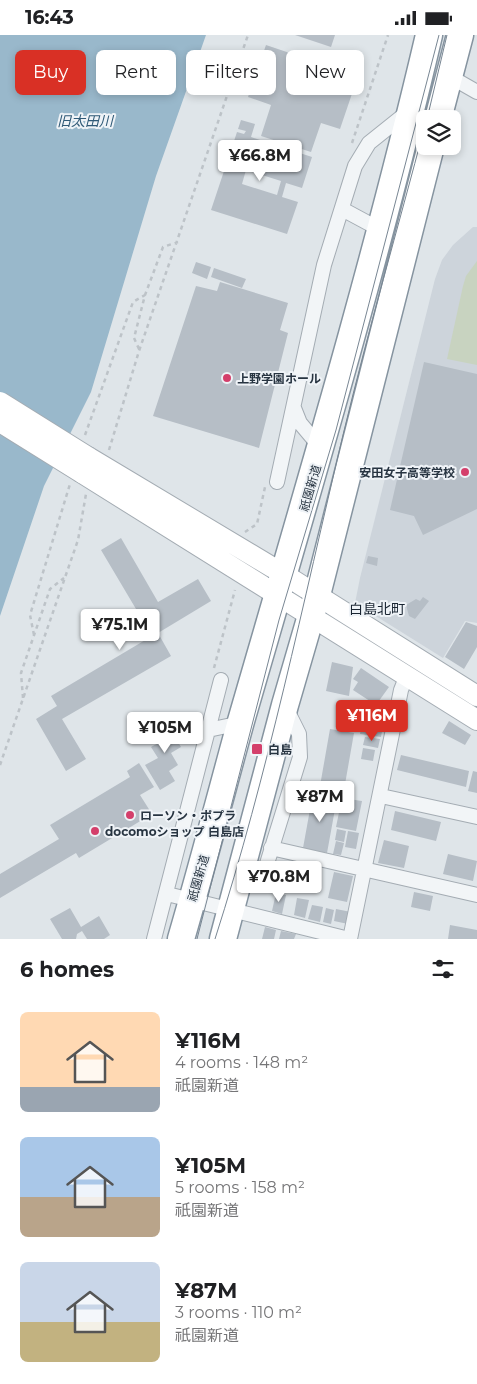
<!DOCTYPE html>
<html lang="en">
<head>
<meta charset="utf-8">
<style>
  :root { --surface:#fff; --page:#f6f6f6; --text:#202124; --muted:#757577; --accent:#d93025 }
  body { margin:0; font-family:Montserrat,"Noto Sans JP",sans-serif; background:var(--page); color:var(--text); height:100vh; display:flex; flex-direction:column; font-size:19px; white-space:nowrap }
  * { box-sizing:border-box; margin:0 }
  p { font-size:16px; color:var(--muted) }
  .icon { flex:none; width:28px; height:28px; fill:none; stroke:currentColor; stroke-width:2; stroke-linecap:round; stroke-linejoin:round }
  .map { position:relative; height:904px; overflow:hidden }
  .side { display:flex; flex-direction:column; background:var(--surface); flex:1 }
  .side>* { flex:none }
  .top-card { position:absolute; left:15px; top:15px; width:448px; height:45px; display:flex; gap:10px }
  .controls { position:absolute; left:416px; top:75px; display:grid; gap:10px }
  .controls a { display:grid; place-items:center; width:45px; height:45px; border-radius:8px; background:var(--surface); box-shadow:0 2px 8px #0003; font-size:25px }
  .price { position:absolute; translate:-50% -42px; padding:0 11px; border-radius:5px; background:#fff; color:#222; font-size:16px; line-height:32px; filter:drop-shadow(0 1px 2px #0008) }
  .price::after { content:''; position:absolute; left:50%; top:30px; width:15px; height:11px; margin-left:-8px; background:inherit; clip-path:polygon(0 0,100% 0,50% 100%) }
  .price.current { background:var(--accent); color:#fff }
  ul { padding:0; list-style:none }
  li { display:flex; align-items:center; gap:15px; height:125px; padding:0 20px }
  li span { display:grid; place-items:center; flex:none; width:140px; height:100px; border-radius:8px; color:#555 }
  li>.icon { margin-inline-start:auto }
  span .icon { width:60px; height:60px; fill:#fffc; stroke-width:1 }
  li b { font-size:21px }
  h2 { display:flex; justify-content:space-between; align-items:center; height:60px; padding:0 20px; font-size:21px }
  .chip { padding:0 18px; border-radius:8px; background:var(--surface); box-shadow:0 2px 8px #0003; font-size:18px; line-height:45px }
  .chip.current { background:var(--accent); color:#fff }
  .status { display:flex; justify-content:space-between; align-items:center; height:35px; padding:0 25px; background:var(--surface); direction:ltr }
  .status svg { height:14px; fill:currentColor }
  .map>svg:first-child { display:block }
  .built { fill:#cdd4db }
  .green { fill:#c8d3c0 }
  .water { fill:#99b8cb }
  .building { fill:#b6bec6; fill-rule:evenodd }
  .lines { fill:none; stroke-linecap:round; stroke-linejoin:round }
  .street-casing { stroke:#a4acb3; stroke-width:16 }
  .secondary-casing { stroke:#a4acb3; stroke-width:22 }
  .highway-casing { stroke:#8694a0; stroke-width:29 }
  .path { stroke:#bdc3c8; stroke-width:2.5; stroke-dasharray:4 4; stroke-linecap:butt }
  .street { stroke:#f2f5f7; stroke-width:14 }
  .secondary { stroke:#fff; stroke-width:20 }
  .highway { stroke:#fff; stroke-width:26 }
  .tram { stroke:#788693; stroke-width:1 }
  .secondary-bridge-casing { stroke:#a4acb3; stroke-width:22; stroke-linecap:butt }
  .secondary-bridge { stroke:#fff; stroke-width:20 }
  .poi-dot { fill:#d43f6b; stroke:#eff3f7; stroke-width:2 }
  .labels { text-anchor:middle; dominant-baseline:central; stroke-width:4; stroke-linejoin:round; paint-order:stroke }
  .poi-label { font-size:12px; font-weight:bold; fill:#273441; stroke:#eff3f7; text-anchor:start }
  .street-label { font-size:12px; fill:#273441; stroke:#eff3f7 }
  .water-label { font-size:14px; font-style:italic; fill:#305a77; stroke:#eff3f7 }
  .neighbourhood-label { font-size:14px; fill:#1a2532; stroke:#eff3f7 }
</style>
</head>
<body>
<div class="status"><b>16:43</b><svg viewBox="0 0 49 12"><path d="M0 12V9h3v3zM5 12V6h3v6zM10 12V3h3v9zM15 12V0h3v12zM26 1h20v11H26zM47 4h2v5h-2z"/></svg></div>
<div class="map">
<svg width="477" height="904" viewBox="0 0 477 904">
  <rect width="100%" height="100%" fill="#dfe5e9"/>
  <path class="built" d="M473,192H477V588L465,586L443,623L355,568L360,543L435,244L442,225L453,210Z"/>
  <path class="green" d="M477,226V330L447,324L463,251L466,241Z"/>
  <path class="water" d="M0,0H206L156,141L91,357L44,451L0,581Z"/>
  <path class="building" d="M295,0H335L331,12Z
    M266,10L358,41L340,94L321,88L311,117L261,101L271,70L248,62Z
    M241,85L255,89L251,102L312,122L302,153L286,148L282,162L298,167L287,199L211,175L237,97L244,99L246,96L238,94ZM246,135L281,146L277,160L242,149Z
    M196,227L211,232L207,244L192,238Z
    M214,233L246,244L242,253L211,242Z
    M220,247L288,268L280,295L288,298L259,413L153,381L196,251L217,256Z
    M424,327L477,339V474L423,500L414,481L390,475Z
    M121,503L158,567L198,544L211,566L158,598L171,621L62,684L86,724L66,736L36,684L57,671L51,661L152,601L101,515Z
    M368,521L378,523L377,531L366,528Z
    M423,562L429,566L415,584L409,581L406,570L416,564L420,566Z
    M466,587L477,591V612L464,634L445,622Z
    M332,627L353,632L349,661L326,656Z
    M361,633L389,652L376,670L353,655L358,647L353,644Z
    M363,682L384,685L381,702L360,699Z
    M177,683L184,696L175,702L181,712L171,718L178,730L169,736L175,746L160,755L145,730L158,723L151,712L162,706L155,696Z
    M449,686L471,700L465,710L442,698Z
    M330,694L354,698L344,755L320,751Z
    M365,702L380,704L378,713L363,710Z
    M363,713L375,715L373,726L361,724Z
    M401,720L469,736L466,752L397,735Z
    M139,728L154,752L140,760L152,779L79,823L76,818L0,863V839L59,804L50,790L130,742L127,736Z
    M473,736L477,737V758L468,756Z
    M313,758L337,763L327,818L303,813Z
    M342,763L362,766L356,796L336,792Z
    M395,776L441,787L436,806L391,795Z
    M337,794L346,796L344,807L335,805Z
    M348,796L359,798L356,814L345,812Z
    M384,805L409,811L404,833L378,828Z
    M336,806L344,808L341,820L333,819Z
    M448,819L477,826L473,846L443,839Z
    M282,826L308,831L304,853L278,848Z
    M334,837L353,841L347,867L328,863Z
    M414,857L433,861L430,876L411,872Z
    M276,858L286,860L282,879L272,876Z
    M297,863L309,865L305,883L294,880Z
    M312,870L323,872L320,887L308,884Z
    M70,873L81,892L99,881L110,900L104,904H87L82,896L77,899L76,904H62L50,884Z
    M326,873L334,875L331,889L323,887Z
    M336,874L351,877L348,889L334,886Z
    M450,890L477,895V904H448Z
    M265,892L276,895L274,904H262Z
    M281,896L296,899L294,904H279Z"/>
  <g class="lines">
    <g class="street-casing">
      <path id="street" d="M449,41L477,57
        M342,174L381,195
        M294,373L300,388L321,413
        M277,447L324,230L355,131L369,108L409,76
        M208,695L241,688
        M381,761L477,782
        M271,813L477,860
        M261,848L300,722L299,699L286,673
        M167,859L349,904
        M154,904L221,645
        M350,904L401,655L407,640"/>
    </g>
    <g class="secondary-casing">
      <path id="secondary" d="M88,422L285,540L477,661
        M82,438L477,685"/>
    </g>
    <g class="highway-casing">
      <path id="highway" d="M438,84L460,0
        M181,904C202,832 221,759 241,686C307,458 375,231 429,0
        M223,904L285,670L317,560L431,111"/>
    </g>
    <path class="path" d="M352,108L388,0
      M139,314L134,303L145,260L163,212L178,207
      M85,400L133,267L145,260
      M109,415L139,316L248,0
      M245,497L257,489L265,452
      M34,600L30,580L70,449
      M214,633L235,555
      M23,663L21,638L50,554L64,543
      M0,730L78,505L86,459"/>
    <use href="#street" class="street"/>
    <use href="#secondary" class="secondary"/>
    <use href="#highway" class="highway"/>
    <path class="tram" d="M427,84L447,0
      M197,904L279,585L336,395L439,0
      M215,904C268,739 303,568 343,400C368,296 398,193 425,90"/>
    <g class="secondary-bridge-casing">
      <path id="secondary-bridge" d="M0,367L88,422
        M0,387L82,438"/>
    </g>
    <use href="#secondary-bridge" class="secondary-bridge"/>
  </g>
  <g class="poi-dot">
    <circle cx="227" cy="343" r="5"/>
    <circle cx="465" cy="437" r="5"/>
    <rect x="251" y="708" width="12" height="12" rx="2.5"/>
    <circle cx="130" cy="780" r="5"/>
    <circle cx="95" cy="796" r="5"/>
  </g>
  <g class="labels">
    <g class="poi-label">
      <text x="237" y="343">上野学園ホール</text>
      <text x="455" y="437" text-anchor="end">安田女子高等学校</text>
      <text x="268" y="714">白島</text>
      <text x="140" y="780">ローソン・ポプラ</text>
      <text x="105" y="796">docomoショップ 白島店</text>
    </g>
    <g class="street-label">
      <text transform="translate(310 453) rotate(-74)">祇園新道</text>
      <text transform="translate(198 843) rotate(-74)">祇園新道</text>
    </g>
    <g class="water-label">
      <text x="85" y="86">旧太田川</text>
    </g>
    <g class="neighbourhood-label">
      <text x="377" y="574">白島北町</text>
    </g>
  </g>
</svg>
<div class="controls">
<a><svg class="icon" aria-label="layers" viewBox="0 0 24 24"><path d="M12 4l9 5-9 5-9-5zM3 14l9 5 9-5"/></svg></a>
</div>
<b class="price" style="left:260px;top:147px">¥66.8M</b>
<b class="price" style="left:120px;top:616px">¥75.1M</b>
<b class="price current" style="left:372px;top:707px">¥116M</b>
<b class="price" style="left:165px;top:719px">¥105M</b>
<b class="price" style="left:320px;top:788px">¥87M</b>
<b class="price" style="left:279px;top:868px">¥70.8M</b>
<div class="top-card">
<a class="chip current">Buy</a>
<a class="chip">Rent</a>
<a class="chip">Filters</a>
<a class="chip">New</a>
</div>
</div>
<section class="side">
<h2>6 homes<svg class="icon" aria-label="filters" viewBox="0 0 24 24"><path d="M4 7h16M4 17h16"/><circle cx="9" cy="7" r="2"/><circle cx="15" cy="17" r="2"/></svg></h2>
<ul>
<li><span style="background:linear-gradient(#ffd9b3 75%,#9aa5b1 0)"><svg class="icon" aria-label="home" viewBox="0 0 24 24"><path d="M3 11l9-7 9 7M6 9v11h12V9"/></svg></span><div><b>¥116M</b><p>4 rooms · 148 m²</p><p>祇園新道</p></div></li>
<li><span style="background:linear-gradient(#a9c7e8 60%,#b9a48a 0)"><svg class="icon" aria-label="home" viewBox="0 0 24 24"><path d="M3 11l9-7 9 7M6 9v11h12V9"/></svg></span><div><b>¥105M</b><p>5 rooms · 158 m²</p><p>祇園新道</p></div></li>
<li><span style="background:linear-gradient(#c9d6e8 60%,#c2b280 0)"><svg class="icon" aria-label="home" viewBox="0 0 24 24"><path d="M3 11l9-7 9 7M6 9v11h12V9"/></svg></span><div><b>¥87M</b><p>3 rooms · 110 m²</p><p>祇園新道</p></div></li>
</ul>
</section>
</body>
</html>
